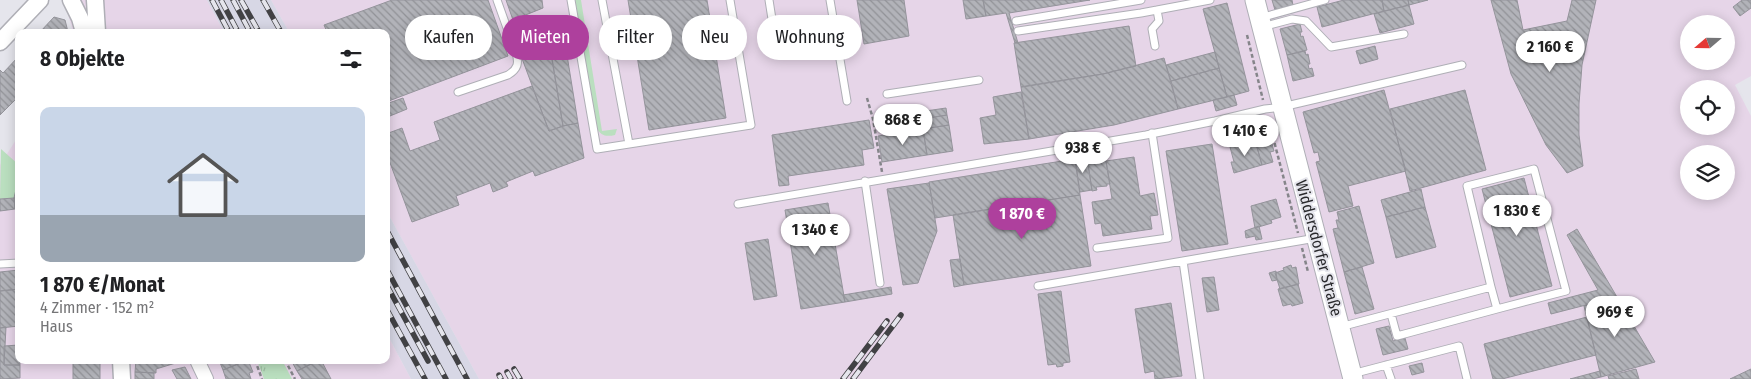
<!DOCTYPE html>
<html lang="de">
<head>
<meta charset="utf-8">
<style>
  :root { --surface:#fff; --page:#f6f6f6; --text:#202124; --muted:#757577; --line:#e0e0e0; --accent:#ae409d }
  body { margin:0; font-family:"Fira Sans Condensed",sans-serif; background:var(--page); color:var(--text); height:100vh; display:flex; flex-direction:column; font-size:19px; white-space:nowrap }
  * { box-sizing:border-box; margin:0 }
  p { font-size:16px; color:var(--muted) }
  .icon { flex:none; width:28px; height:28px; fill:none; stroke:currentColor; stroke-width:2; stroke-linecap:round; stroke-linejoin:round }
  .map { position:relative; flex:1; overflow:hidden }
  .sheet { position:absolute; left:15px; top:29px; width:375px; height:335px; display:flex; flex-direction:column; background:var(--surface); border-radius:10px; box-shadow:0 2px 12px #0003 }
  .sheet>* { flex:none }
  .guide { position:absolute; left:405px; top:15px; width:475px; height:45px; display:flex; gap:10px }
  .needle { width:32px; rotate:250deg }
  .controls { position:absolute; left:1680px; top:15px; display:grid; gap:10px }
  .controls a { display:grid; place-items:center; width:55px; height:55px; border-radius:50%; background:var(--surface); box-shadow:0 2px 12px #0003; font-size:25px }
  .price { position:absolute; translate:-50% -42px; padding:0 11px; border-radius:18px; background:#fff; color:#222; font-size:16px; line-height:32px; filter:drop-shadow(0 1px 2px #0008) }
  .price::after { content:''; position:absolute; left:50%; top:30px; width:15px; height:11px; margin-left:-8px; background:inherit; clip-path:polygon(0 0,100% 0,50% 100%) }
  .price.current { background:var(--accent); color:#fff }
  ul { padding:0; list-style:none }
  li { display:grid; align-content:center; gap:10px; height:265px; padding:0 25px }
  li+li { border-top:1px solid var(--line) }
  li span { display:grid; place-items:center; height:155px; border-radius:10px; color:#555 }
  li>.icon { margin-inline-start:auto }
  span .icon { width:90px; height:90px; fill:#fffc; stroke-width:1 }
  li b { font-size:21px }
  h2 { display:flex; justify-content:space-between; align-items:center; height:60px; padding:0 25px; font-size:21px }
  .chip { padding:0 18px; border-radius:22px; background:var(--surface); box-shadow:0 2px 12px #0003; font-size:18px; line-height:45px }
  .chip.current { background:var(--accent); color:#fff }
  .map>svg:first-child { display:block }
  .commercial { fill:#e6d5e8; fill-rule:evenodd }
  .built { fill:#d7d7e5 }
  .grass { fill:#badfbf }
  .park { fill:url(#park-tufts) }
  .building { fill:url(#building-back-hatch); stroke:#94949b }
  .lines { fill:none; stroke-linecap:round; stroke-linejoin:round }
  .service-casing { stroke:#afafb6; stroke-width:9 }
  .minor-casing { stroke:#afafb6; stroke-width:16 }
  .tertiary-casing { stroke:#afafb6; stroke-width:19 }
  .secondary-casing { stroke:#afafb6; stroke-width:21 }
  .path { stroke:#85858a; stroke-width:2.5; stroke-dasharray:4 2.5; stroke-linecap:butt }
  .service { stroke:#fff; stroke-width:7 }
  .minor { stroke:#fff; stroke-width:14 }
  .tertiary { stroke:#fff; stroke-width:16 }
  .secondary { stroke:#fff; stroke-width:19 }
  .rail-casing { stroke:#414144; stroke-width:5.5 }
  .rail { stroke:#e5e5ec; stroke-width:4; stroke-dasharray:11; stroke-linecap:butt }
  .labels { text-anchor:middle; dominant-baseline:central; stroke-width:4; stroke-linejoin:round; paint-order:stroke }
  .street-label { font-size:16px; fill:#29292c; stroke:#e5e5ec }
</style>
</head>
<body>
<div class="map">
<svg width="1751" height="379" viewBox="0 0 1751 379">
  <defs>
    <pattern id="park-tufts" width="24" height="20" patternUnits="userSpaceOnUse" patternTransform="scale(1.25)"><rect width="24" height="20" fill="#badfbf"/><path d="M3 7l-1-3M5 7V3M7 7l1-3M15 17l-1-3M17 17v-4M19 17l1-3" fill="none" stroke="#a0bfa4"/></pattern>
    <pattern id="building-back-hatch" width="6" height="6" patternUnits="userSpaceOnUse" patternTransform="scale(1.25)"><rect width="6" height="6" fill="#b2b3b9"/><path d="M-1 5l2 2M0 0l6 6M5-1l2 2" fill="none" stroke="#919297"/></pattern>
  </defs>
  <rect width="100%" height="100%" fill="#e5e5ec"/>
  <path class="commercial" d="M64,0H207L224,32H73Z
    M271,0H1751V76L1735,85L1751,116V379H479L386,210V32H289ZM1689,24H1726V61H1689ZM1689,89H1726V126H1689ZM1689,154H1726V191H1689Z
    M19,135V360H386V332L411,379H0V165Z"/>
  <path class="built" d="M207,0H271L289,32H224Z
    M386,210L479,379H411L386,332Z"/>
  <path class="grass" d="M575,0H581L602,131L617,129L615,135C606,137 601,136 596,127Z
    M1,149L19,165V177L14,198L0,199Z"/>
  <path class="park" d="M257,360H282L292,379H264Z"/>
  <path class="building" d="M392,0H488L508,56L386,102V32H327L324,25Z
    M506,0H542L543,8L513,20Z
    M628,0H707L726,118L649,130Z
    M857,0H904L909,36L864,44Z
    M963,0H983L986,16L966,19Z
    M983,0H1090L1009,13L1018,43H1015L1006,13L986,16Z
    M1272,0H1292L1293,5L1275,10Z
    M1344,0H1382L1384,11L1322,27L1317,7Z
    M1382,0H1408L1409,5L1384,11Z
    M1408,0H1428L1409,5Z
    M1491,0H1517L1523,30L1567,21L1572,0H1596L1582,65L1579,104V135L1583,166L1567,173L1546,145L1511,74Z
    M1742,0H1751V8L1740,16L1733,7Z
    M1227,3L1249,91L1227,97L1203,9Z
    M1409,5L1414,24L1380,33L1374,14Z
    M54,17L65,20L68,32H40Z
    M545,19L548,32L525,40L521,28Z
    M1300,24L1302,32H1300L1301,37L1303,36L1307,50L1287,55L1280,29Z
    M1129,26L1136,66L1103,74L1021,87L1014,43Z
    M549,42L563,126L549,131L520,53Z
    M1375,46L1378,59L1360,64L1356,51Z
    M566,49L578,123L563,126L551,52Z
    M1305,51L1306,55L1308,54L1310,64H1308L1309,69L1312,68L1314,76L1293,81L1287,55Z
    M1215,52L1219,68L1171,81L1166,65Z
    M19,56V81L15,85L19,88V96L0,115V70L3,73Z
    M1164,58L1178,109L1114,125L1029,139L1021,87L1103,74Z
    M1219,68L1227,97L1178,109L1171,81Z
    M532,86L549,131L563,126L578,123L584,158L535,176L533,171L506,182L508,186L493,192L490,183L456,196L459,205L412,222L386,152V134L402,128L410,151L440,140L434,122Z
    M1384,90L1406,171L1348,186L1353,206L1329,212L1316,162L1320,161L1318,152L1314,153L1303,112Z
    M1465,90L1486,170L1410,191L1390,109Z
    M1021,92L1029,139L984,144L980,118L996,115L993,97Z
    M1234,95L1237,105L1216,111L1213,100Z
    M403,98L407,109L390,116L386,104Z
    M946,108L947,115L920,119L919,112Z
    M947,115L949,125L915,130L913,121Z
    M869,120L874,148L862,150L864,165L788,176L789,185L779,186L772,135Z
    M949,125L953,151L927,155L923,129Z
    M923,129L927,155L882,162L878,136Z
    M1270,137L1274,151L1270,152L1273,162L1262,165L1255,140Z
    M1255,140L1262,165L1234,173L1231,162H1234L1230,147Z
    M1212,144L1228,244L1182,251L1166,151Z
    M1087,157L1092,190L1080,192L1075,159Z
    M1134,157L1140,196L1154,193L1158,215L1150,216L1152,229L1103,236L1101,223L1095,224L1092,202L1112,199L1106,161Z
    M1075,159L1080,195L935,218L929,182Z
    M1106,161L1110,184H1107V186L1096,187L1097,190L1092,191L1088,164Z
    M19,177V197L14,198Z
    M1524,178L1552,286L1510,297L1482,189Z
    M929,183L937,231L918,283L903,285L887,189Z
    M1421,189L1425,207L1386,217L1381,200Z
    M1080,195L1091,266L964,285L953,215Z
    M19,197V209H15L14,198Z
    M14,198L15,209L0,211V199Z
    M1276,199L1281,217L1271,220L1272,223L1255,228L1251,206Z
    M828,203L845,302L801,309L785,210Z
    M1359,206L1374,263L1344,272L1333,229L1338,228L1336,220H1339L1337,212Z
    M1425,207L1436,247L1396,258L1386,217Z
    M1259,226L1262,239L1256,240L1255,236L1246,238L1245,231Z
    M1577,229L1617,297L1551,314L1548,303L1598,290L1567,235Z
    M768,239L777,296L754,300L745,243Z
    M960,259L964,285L954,287L950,260Z
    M1291,265L1292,268L1296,267L1299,284L1280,289L1275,273L1284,270L1283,268Z
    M1362,267L1374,309L1355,314L1344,272Z
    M19,270V289L0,291V272Z
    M1276,271L1277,280L1272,281L1269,273Z
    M1214,277L1219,310L1207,312L1202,278Z
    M1298,284L1303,303L1292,306L1291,304L1283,306L1278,289Z
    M891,287L892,294L845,302L843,295Z
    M19,289V326L0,328V291Z
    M1061,291L1070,362L1063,363V366L1057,367L1056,364L1048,365L1038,294Z
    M1617,297L1655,362L1601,377L1584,306Z
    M1171,303L1182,376L1155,379L1154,371L1145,373L1135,309Z
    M1587,317L1596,355L1502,379H1493L1484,344Z
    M1389,326L1393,341L1405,338L1408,349L1383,355L1376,329Z
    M6,327L4,365H20V378L0,379V328Z
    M19,345L20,365H4V346Z
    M73,360H100V379H73Z
    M136,360H178L179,362L156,369V373L135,372Z
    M219,360H248L223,370Z
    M248,360L253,372L249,373L251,379H226L223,370Z
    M291,360H319L297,371Z
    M319,360H321L331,379H302L297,371Z
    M1422,363L1424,372L1412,375L1409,366Z
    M185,367L191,379H177L172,370Z
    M1636,369L1639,379H1609L1608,376Z
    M1751,369V379H1730Z
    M1600,371L1601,377L1592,379H1570Z
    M135,372L154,373V379H135Z"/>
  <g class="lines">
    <g class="service-casing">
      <path id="service" d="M571,0L597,149L751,125L730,0
        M602,0L629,144
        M769,0L777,51
        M830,0L847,101
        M1260,18L1325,0
        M1016,21L1141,0
        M1262,27L1292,19L1306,21L1331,47L1404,34
        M1018,31L1141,13L1210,0
        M1155,46L1152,29L1159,21L1157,10
        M458,92L508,75C518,69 519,63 516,53L497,0
        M887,94L979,80
        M865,181L880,283
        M738,204L1146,135L1215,121L1265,109L1282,107L1462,65
        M1097,248L1168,238L1152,133
        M1183,261L1200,379
        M0,264L19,263
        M1038,286L1316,238
        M1391,314L1397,336L1497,309
        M1340,327L1491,287L1467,186L1534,169L1566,291L1497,309L1491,287
        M1386,365L1391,379
        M1352,374L1459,346L1467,379"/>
    </g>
    <g class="minor-casing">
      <path id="minor" d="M197,360L206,379"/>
    </g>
    <g class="tertiary-casing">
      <path id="tertiary" d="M71,0L80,18L84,32
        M95,0L97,32
        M0,42L40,0
        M121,360L122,379"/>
    </g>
    <g class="secondary-casing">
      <path id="secondary" d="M1255,0L1353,379"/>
    </g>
    <path class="path" d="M1247,35L1263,100
      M867,98L873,119L882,172
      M1268,118L1298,233
      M1302,248L1308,272
      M255,360L262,379
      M285,360L295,379"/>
    <use href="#service" class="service"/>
    <use href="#minor" class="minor"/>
    <use href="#tertiary" class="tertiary"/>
    <use href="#secondary" class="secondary"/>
    <g class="rail-casing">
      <path id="rail" d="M212,0L229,32
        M221,0L238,32
        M233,0L250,32
        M241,0L259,32
        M263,0L281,32
        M386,229L467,379
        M386,268L446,379
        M386,284L428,361
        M386,308L425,379
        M514,369L520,379
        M507,372L511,379
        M499,375L501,379
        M843,379L887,321
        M853,379L901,315"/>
    </g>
    <use href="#rail" class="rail"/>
  </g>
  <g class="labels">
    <g class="street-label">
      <text transform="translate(1319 248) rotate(75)">Widdersdorfer Straße</text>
    </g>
  </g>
</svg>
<div class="controls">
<a><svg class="needle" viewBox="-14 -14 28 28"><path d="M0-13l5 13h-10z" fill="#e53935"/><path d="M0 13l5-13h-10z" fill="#757577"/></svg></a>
<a><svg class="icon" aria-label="locate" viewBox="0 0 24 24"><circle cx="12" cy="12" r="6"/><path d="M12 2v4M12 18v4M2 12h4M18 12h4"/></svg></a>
<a><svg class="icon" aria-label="layers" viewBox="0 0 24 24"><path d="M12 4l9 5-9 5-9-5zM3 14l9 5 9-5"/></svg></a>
</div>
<b class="price" style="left:1550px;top:73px">2 160 €</b>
<b class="price" style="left:903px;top:146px">868 €</b>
<b class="price" style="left:1245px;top:157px">1 410 €</b>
<b class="price" style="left:1083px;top:174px">938 €</b>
<b class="price" style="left:1517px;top:237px">1 830 €</b>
<b class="price current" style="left:1022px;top:240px">1 870 €</b>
<b class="price" style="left:815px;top:256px">1 340 €</b>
<b class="price" style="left:1615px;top:338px">969 €</b>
<div class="guide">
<a class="chip">Kaufen</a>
<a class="chip current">Mieten</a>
<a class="chip">Filter</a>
<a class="chip">Neu</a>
<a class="chip">Wohnung</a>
</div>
<section class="sheet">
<h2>8 Objekte<svg class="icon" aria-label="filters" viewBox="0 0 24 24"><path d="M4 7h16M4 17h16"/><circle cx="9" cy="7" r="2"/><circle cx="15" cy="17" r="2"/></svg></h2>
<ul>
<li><span style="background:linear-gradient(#c9d6e8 70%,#9aa5b1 0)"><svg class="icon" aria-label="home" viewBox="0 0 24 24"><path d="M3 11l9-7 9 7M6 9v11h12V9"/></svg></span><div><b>1 870 €/Monat</b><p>4 Zimmer · 152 m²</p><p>Haus</p></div></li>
</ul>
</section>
</div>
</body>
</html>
